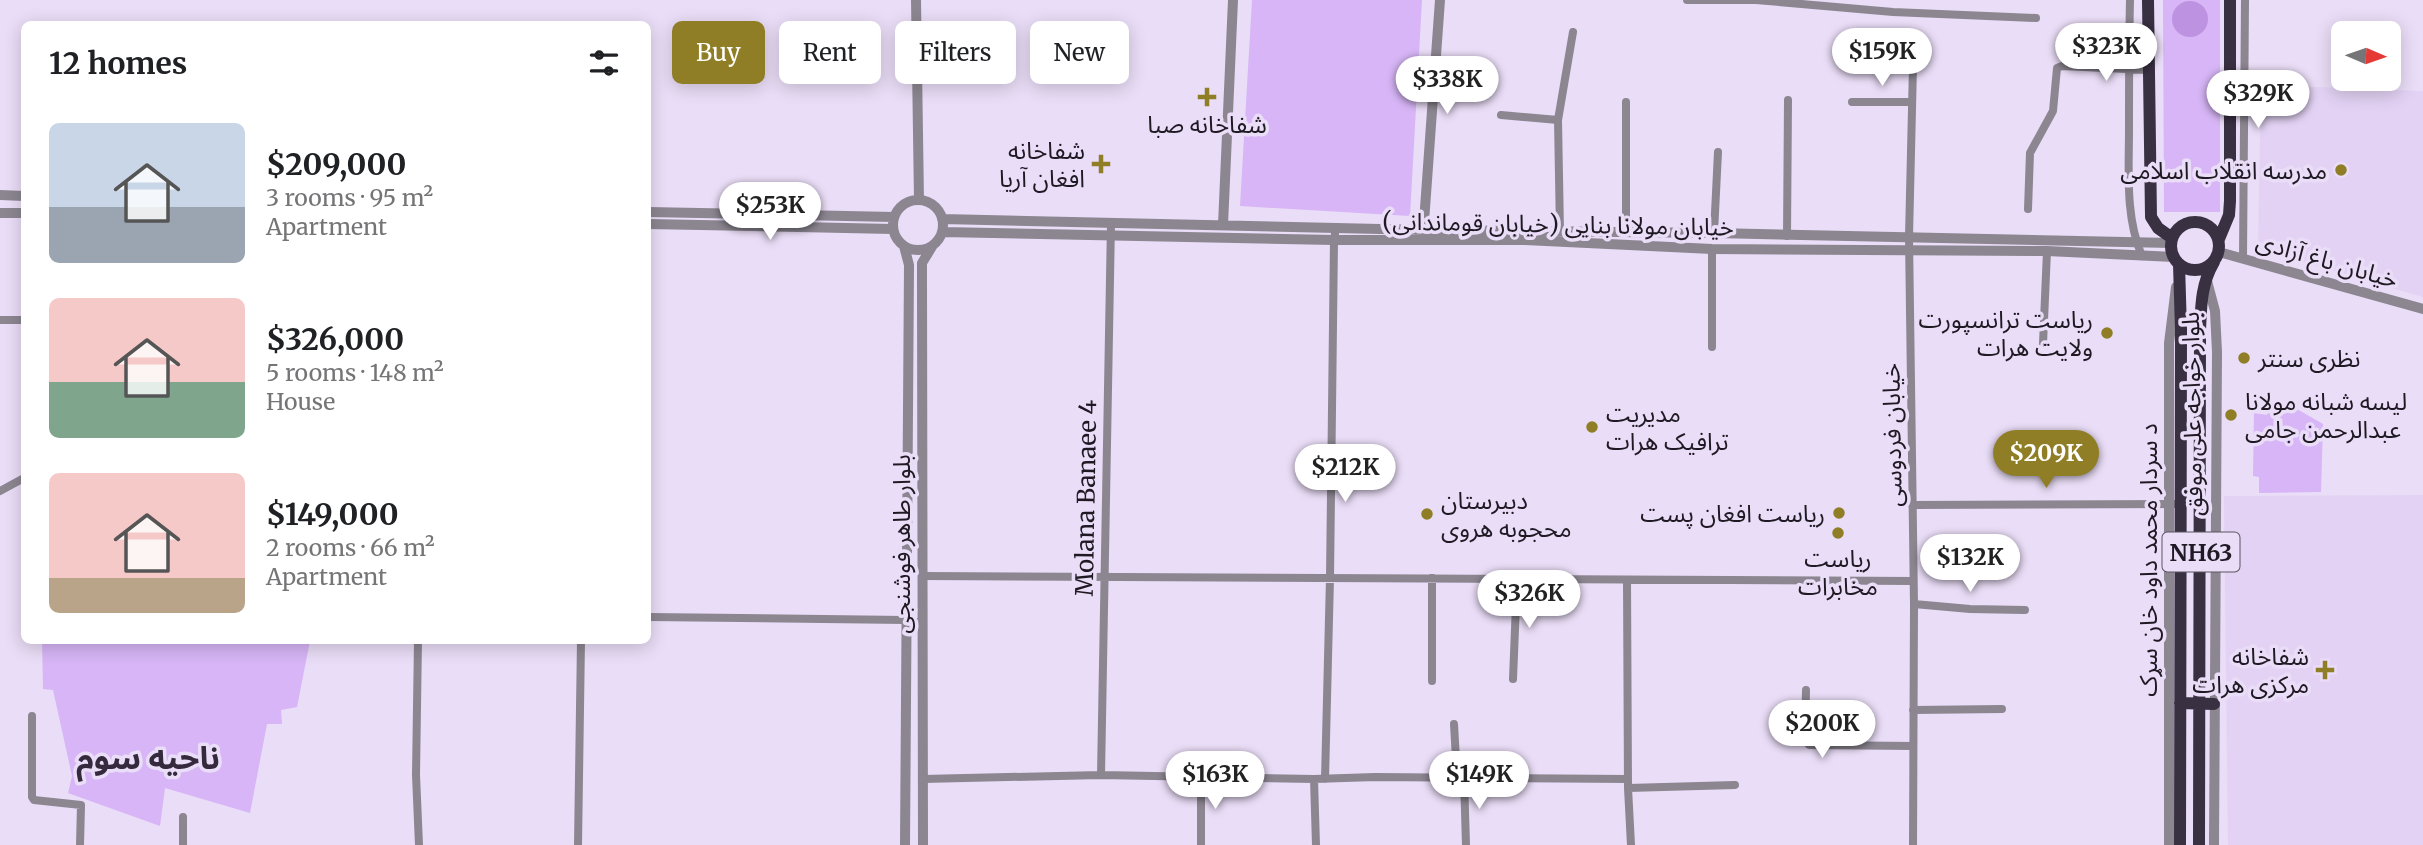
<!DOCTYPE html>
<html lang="en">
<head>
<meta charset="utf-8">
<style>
  :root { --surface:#fff; --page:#f6f6f6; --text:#202124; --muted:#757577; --accent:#8f7e25 }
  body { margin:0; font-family:Merriweather,"Noto Sans Arabic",serif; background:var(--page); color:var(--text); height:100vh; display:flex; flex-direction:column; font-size:26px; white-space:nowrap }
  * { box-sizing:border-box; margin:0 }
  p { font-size:23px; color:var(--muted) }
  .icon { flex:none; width:38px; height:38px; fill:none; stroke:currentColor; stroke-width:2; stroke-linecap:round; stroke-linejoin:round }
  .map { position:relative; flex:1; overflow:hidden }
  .side { position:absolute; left:21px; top:21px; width:630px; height:623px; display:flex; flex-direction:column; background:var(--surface); border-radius:10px; box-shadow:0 4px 18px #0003 }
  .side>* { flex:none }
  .top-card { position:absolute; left:672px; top:21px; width:665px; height:63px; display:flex; gap:14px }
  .needle { width:46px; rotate:92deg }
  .tools { position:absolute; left:2331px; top:21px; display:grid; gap:14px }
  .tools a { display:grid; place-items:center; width:70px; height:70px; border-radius:10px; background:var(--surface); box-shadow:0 4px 18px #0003; font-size:35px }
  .price { position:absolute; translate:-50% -60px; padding:0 16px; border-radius:24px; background:#fff; color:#222; font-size:23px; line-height:46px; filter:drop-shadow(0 2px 4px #0008) }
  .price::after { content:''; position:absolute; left:50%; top:42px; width:21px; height:16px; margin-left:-10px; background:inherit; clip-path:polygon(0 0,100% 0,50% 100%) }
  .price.selected { background:var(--accent); color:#fff }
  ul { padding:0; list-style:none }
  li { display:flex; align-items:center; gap:21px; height:175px; padding:0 28px }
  li span { display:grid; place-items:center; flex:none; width:196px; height:140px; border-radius:10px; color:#555 }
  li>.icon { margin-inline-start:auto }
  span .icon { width:84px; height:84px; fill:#fffc; stroke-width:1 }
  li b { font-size:30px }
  h2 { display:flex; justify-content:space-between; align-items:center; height:84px; padding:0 28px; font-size:30px }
  .chip { padding:0 24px; border-radius:10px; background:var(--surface); box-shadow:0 4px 18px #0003; font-size:24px; line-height:63px }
  .chip.selected { background:var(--accent); color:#fff }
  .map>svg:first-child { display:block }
  .built { fill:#e3d2f4 }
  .green { fill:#d7b5f6 }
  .water { fill:#bd93e1 }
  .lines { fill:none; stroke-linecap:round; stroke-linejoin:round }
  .minor { stroke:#8c8691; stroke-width:8 }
  .tertiary { stroke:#8c8691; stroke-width:10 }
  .trunk { stroke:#393042; stroke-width:12 }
  .poi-dot { fill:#8f7e25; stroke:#eaddf7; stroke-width:2.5 }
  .labels { text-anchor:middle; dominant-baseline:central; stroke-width:7; stroke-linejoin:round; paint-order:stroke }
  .shield { fill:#eaddf7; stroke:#5b5462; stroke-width:2 }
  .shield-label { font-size:23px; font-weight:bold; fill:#1e1922 }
  .poi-label { font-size:24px; fill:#1e1922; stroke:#eaddf7; text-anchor:end }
  .street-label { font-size:24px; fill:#1e1922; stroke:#eaddf7 }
  .district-label { font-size:32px; font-weight:bold; fill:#34293d; stroke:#eaddf7 }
</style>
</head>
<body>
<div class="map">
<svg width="2423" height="845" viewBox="0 0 2423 845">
  <rect width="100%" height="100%" fill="#eaddf7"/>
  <path class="built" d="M2261,85L2423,91V297L2258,249Z
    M2423,495V845H2228L2224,496Z"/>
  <path class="green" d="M1252,0H1422L1410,216L1240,206Z
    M2163,0H2220V212H2164Z
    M2268,405L2295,408L2323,424L2321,492L2259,493V477L2253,476L2254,413L2267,415Z
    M42,641H310L297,707L281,710L282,724H267L250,813L165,788L160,826L68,793L72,776L53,690L43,689Z"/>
  <path class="water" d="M2172 19a18 18 0 1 1 36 0a18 18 0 1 1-36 0Z"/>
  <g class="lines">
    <path class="minor" d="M1687,0H1756L1893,12L2036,18
      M2130,0C2129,43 2129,86 2129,129C2129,171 2125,217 2142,256
      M1913,66L1909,237L1914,604L1913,845
      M1852,102H1912
      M1501,115L1558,120
      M2028,209L2030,153L2053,111L2057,68L2062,66L2148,70
      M1560,232L1558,120L1573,32
      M1626,233V102
      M1714,233L1718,152
      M1787,236L1788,100
      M1712,249V347
      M2243,259L2245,0
      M0,320H24
      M2043,344L2047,251
      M0,491L24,478
      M1912,505L2181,504
      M922,576L1913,581
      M1432,578V681
      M1627,580L1628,788L1631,845
      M1914,604L1970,609L2025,610
      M648,617L905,620L923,623
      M418,640L416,775L419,845
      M1513,679L1517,579
      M1806,690L1805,740L1809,745L1913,746
      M1913,710L2002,709
      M32,716V797L34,800L81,805L80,845
      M1454,724L1457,777
      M1101,775L1111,223
      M1464,778L1466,845
      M923,779L1101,775L1314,779L1375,777L1628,779
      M1314,779L1316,845
      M1325,779L1330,578L1334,240L1336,227
      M1628,788L1735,785
      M183,845V817
      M578,845L581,640
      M1201,845V778"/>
    <path class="tertiary" d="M916,0L919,200
      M0,195L24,196
      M893 225a25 25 0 1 1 50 0a25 25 0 1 1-50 0Z
      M648,212L894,217
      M0,213H24
      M942,219L1424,230L1714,233L2171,243
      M648,224L893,229
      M1223,225L1233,0
      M942,232L1334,240H1525L1712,249L2047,251L2174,257
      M1423,236L1440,0
      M904,246L909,265L905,845
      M2219,252L2423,309
      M2207,281L2215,311L2217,352L2214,845
      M923,845L922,281V263L933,245
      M2169,845V343L2176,287"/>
    <path class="trunk" d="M2148,0L2151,217L2158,228L2172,238
      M2171 246a24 24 0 1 1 48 0a24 24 0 1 1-48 0Z
      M2219,239L2229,215L2230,201V0
      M2179,264L2181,330L2180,845
      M2180,703L2214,704
      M2199,845L2200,331C2201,306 2201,284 2214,262"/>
  </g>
  <g class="poi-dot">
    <path d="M1203.5 86.5h7v7h7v7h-7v7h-7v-7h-7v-7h7z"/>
    <path d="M1097.5 153.5h7v7h7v7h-7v7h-7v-7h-7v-7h7z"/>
    <circle cx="2341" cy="170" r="7"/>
    <circle cx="2107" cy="333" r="7"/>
    <circle cx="2244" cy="358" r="7"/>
    <circle cx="2231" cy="415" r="7"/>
    <circle cx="1592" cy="427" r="7"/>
    <circle cx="1839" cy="513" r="7"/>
    <circle cx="1427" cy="514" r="7"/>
    <circle cx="1838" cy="533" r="7"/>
    <path d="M2321.5 659.5h7v7h7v7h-7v7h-7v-7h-7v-7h7z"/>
  </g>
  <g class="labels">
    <rect class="shield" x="2162.5" y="532.5" width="77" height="39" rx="5"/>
    <g class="shield-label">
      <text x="2201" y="552">NH63</text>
    </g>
    <g class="poi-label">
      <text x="1207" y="124" text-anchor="middle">شفاخانه صبا</text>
      <text x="1085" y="150">شفاخانه<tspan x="1085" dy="28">افغان آریا</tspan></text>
      <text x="2327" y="170">مدرسه انقلاب اسلامی</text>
      <text x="2093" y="319">ریاست ترانسپورت<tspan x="2093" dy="28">ولایت هرات</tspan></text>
      <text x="2258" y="358" text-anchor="start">نظری سنتر</text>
      <text x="2245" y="401" text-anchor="start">لیسه شبانه مولانا<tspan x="2245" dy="28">عبدالرحمن جامی</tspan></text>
      <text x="1606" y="413" text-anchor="start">مدیریت<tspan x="1606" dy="28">ترافیک هرات</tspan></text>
      <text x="1441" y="500" text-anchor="start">دبیرستان<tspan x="1441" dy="28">محجوبه هروی</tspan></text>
      <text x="1825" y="513">ریاست افغان پست</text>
      <text x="1838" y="558" text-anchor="middle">ریاست<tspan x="1838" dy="28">مخابرات</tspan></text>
      <text x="2309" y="656">شفاخانه<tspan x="2309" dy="28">مرکزی هرات</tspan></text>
    </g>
    <g class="street-label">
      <text transform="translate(1558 224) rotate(1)">خیابان مولانا بنایی (خیابان قوماندانی)</text>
      <text transform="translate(2327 260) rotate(16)">خیابان باغ آزادی</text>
      <text transform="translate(2192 414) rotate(-91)">بلوار خواجه علی موفق</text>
      <text transform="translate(1892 435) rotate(-91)">خیابان فردوسی</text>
      <text transform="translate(1086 498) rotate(-89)">Molana Banaee 4</text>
      <text transform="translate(901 544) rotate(-90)">بلوار طاهر فوشنجی</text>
      <text transform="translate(2148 560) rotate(-90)">د سردار محمد داود خان سړک</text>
    </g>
    <g class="district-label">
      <text x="148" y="758">ناحیه سوم</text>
    </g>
  </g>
</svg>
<div class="tools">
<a><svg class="needle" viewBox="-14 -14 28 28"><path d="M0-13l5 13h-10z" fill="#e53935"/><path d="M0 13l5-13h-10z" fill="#757577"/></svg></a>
</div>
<b class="price" style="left:2106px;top:83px">$323K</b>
<b class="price" style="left:1882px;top:88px">$159K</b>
<b class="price" style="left:1447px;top:116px">$338K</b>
<b class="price" style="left:2258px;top:130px">$329K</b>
<b class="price" style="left:770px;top:242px">$253K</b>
<b class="price selected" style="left:2046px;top:490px">$209K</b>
<b class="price" style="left:1345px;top:504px">$212K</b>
<b class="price" style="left:1970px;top:594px">$132K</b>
<b class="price" style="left:1529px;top:630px">$326K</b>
<b class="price" style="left:1822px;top:760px">$200K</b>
<b class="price" style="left:1215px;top:811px">$163K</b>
<b class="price" style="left:1479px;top:811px">$149K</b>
<div class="top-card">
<a class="chip selected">Buy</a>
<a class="chip">Rent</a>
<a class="chip">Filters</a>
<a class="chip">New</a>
</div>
<section class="side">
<h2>12 homes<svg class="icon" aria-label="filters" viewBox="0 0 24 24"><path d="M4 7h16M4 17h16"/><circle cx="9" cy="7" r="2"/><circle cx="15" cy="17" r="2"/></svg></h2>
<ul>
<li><span style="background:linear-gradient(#c9d6e8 60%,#9aa5b1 0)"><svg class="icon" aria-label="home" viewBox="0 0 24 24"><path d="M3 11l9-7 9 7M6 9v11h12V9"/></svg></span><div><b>$209,000</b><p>3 rooms · 95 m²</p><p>Apartment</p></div></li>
<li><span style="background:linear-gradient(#f6c9c9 60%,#7fa58c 0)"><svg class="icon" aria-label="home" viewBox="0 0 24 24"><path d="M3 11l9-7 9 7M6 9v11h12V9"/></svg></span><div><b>$326,000</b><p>5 rooms · 148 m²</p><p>House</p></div></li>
<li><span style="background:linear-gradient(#f6c9c9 75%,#b9a48a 0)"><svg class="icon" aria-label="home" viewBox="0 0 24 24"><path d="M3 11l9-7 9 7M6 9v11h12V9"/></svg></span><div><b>$149,000</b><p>2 rooms · 66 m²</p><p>Apartment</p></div></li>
</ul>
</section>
</div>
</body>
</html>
